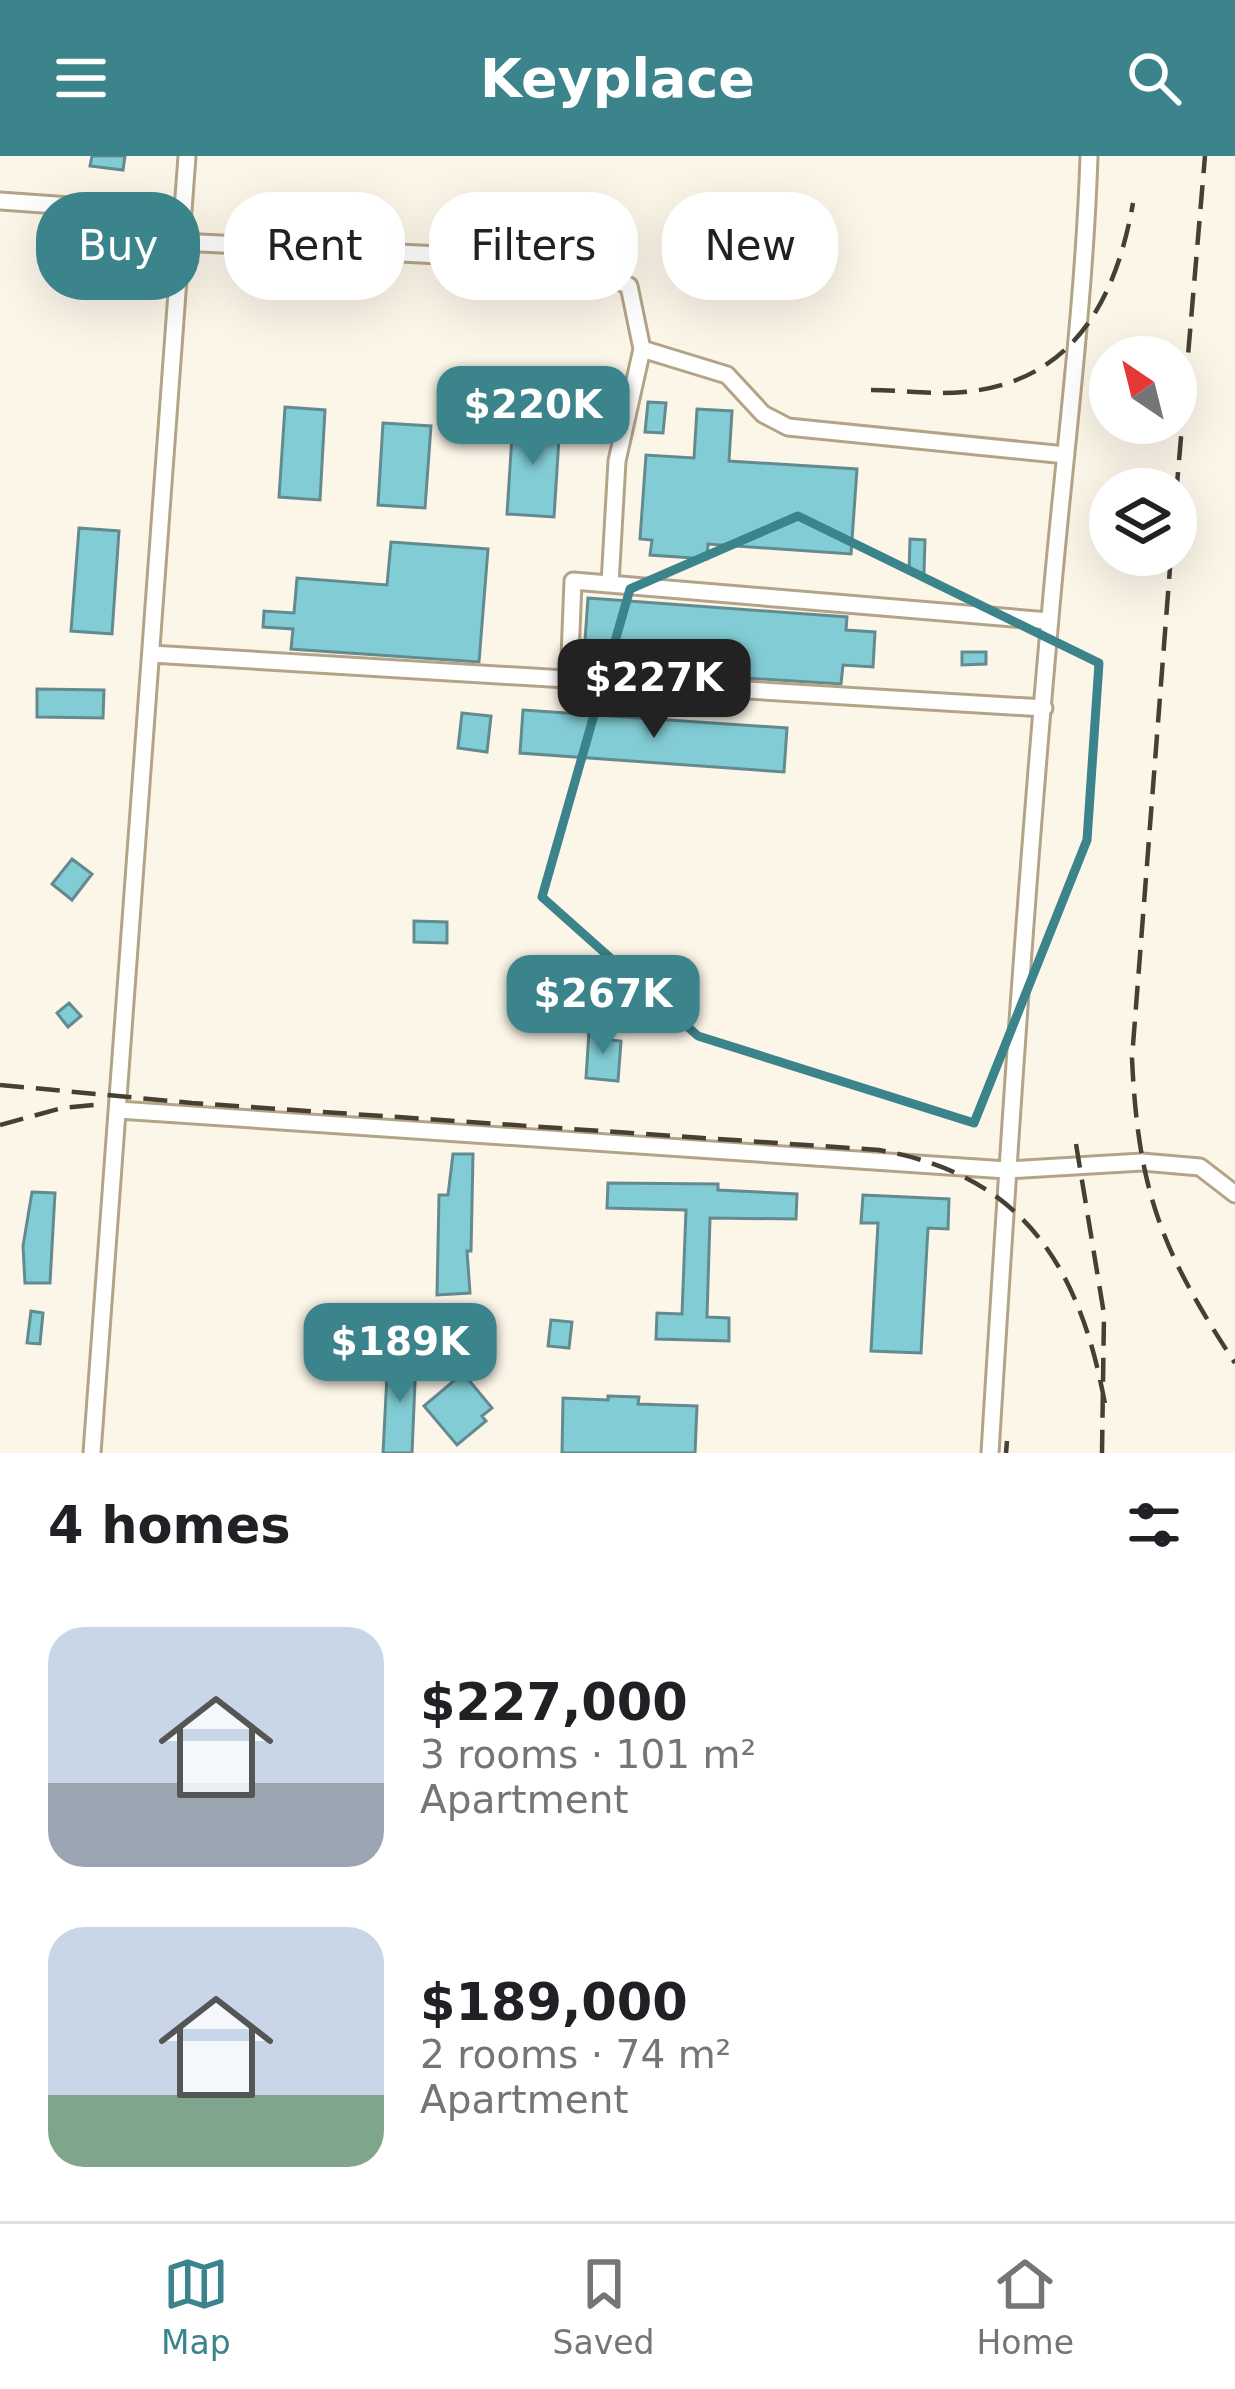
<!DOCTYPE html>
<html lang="en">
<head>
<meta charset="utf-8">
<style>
  :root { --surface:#fff; --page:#f2f2f2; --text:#202124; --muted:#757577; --line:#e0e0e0; --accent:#3c848b }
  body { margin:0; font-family:"DejaVu Sans",sans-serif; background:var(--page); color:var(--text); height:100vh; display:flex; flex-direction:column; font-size:45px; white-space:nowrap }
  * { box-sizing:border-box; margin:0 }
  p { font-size:39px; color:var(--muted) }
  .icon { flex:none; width:66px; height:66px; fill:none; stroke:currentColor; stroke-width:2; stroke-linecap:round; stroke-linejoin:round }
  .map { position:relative; height:1297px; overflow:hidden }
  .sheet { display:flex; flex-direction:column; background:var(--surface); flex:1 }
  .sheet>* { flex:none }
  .top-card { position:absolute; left:36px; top:36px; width:1164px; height:108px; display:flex; gap:24px }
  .needle { width:78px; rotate:325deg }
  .fabs { position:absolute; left:1089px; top:180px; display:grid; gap:24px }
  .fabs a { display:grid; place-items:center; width:108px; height:108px; border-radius:50%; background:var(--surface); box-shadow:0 12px 48px #0002; font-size:60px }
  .price { position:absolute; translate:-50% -102px; padding:0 27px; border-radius:24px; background:var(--accent); color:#fff; font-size:39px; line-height:78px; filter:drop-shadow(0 3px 6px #0008) }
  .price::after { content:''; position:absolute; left:50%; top:72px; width:36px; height:27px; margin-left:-18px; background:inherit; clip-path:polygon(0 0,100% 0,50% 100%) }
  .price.on { background:#222; color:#fff }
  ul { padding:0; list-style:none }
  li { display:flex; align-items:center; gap:36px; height:300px; padding:0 48px }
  li span { display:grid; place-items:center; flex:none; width:336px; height:240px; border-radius:36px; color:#555 }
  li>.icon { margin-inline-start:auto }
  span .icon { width:144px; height:144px; fill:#fffc; stroke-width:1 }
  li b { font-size:51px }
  h2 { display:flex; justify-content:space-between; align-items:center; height:144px; padding:0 48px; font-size:51px }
  .pill { padding:0 42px; border-radius:48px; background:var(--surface); box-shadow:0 12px 48px #0002; font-size:42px; line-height:108px }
  .pill.on { background:var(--accent); color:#fff }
  header { display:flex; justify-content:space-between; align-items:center; height:156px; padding:0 48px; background:var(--accent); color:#fff; font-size:54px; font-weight:600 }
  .menu { display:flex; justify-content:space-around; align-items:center; height:168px; border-top:3px solid var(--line); background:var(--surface); font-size:33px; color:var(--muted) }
  .menu a { display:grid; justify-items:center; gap:6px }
  .menu .on { color:var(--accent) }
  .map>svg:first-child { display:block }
  .building { fill:#82cdd5; stroke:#638b8f; stroke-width:3 }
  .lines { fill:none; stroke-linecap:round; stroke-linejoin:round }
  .minor-casing { stroke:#b4a487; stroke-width:21 }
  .minor { stroke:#fff; stroke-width:15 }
  .rail { stroke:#453f34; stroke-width:4.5; stroke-dasharray:24 12; stroke-linecap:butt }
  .marked { fill:none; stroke:#3c848b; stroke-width:9; stroke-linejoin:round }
</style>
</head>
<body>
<header><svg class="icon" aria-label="menu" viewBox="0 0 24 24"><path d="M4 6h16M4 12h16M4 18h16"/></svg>Keyplace<svg class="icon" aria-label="search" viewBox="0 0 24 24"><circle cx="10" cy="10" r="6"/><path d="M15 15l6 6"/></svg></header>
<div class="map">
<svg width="1235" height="1297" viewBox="0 0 1235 1297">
  <rect width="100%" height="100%" fill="#fcf6e9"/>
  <path class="building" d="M92,0H125L123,14L90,10Z
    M648,246L666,247L663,277L645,276Z
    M285,251L325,254L320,344L279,341Z
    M697,253L732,255L729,305L857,313L851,398L708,388L707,403L650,399L652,384L640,383L646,299L694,302Z
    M513,264L560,267L554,361L507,358Z
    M383,267L431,270L425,352L378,349Z
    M79,372L119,375L112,478L71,475Z
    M910,383L925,384L924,417H909Z
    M391,386L488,393L479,506L291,493L293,473L263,471L264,455L294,457L297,422L387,429Z
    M588,442L847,461L846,474L875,476L873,511L843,509L841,528L583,512Z
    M962,496H986V508L962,509Z
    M37,533L104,534L103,562L37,561Z
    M523,554L787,572L784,616L520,597Z
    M462,557L491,560L487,596L458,592Z
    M72,703L92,718L72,744L52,728Z
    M414,765L447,766V787L414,786Z
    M69,847L81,860L68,871L57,857Z
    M589,876L610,878L609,884L621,885L618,925L586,922Z
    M453,998H473L471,1095H467L470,1137L437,1139L439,1039H448Z
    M608,1027L718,1028V1034L797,1038L796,1063L710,1062L707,1161L729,1162V1185L656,1183L657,1157L682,1158L686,1054L607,1052Z
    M32,1036L55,1037L50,1127H25L23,1090Z
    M863,1039L949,1043L948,1073L928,1072L921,1197L871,1195L878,1067H861Z
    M31,1155L43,1157L40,1188L27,1187Z
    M551,1164L572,1166L569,1192L548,1190Z
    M388,1200L416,1202L412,1297H383Z
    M463,1217L492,1252L482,1260L486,1265L457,1289L424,1250Z
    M608,1240L639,1241L638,1248L697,1250L695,1297H562L563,1242L608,1244Z"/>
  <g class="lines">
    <g class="minor-casing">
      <path id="minor" d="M0,45L183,58
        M180,86L580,106L629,130L642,193L617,305L610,428
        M642,193L727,219L763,258L788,271L1066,299
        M151,498L1044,552
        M569,526L573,425L1049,465
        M118,954L1007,1014L1142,1006L1200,1011L1235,1038
        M92,1297L187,0
        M990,1297C1007,1019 1025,740 1050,462C1063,308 1084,155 1089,0"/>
    </g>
    <use href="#minor" class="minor"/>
    <path class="rail" d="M871,234C902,234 934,239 964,236C1073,226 1116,144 1133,47
      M1176,340L1205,0
      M1171,399L1132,902C1138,1036 1162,1096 1235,1207
      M0,929L192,947L879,994C1024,1019 1080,1112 1105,1248
      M0,969L62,952L94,949
      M1076,988L1104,1158L1102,1297
      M1006,1297L1007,1285"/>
  </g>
  <path class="marked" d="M798,360L1099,507L1087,684L974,967L698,880L542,741L630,433Z"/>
</svg>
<div class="fabs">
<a><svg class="needle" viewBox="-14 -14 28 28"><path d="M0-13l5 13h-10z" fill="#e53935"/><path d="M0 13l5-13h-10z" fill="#757577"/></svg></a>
<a><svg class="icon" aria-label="layers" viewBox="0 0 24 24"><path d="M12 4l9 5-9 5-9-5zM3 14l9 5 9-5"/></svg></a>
</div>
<b class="price" style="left:533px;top:312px">$220K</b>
<b class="price on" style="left:654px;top:585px">$227K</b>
<b class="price" style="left:603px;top:901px">$267K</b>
<b class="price" style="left:400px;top:1249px">$189K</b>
<div class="top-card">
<a class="pill on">Buy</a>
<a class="pill">Rent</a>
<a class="pill">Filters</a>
<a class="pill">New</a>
</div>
</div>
<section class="sheet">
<h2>4 homes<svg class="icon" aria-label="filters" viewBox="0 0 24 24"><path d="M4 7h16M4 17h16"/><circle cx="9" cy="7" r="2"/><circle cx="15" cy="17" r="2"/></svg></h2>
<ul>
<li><span style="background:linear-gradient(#c9d6e8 65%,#9aa5b1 0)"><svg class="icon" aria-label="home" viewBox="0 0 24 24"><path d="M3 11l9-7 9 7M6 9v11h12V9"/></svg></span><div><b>$227,000</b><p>3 rooms · 101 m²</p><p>Apartment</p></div></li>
<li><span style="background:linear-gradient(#c9d6e8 70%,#7fa58c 0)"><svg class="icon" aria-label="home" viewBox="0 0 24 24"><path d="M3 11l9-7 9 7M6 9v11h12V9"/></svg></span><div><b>$189,000</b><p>2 rooms · 74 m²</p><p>Apartment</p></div></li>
</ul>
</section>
<nav class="menu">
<a class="on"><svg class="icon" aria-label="map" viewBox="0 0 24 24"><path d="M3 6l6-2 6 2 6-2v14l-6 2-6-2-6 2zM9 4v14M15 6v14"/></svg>Map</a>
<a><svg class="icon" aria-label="saved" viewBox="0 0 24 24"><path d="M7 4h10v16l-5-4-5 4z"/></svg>Saved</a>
<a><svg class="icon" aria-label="home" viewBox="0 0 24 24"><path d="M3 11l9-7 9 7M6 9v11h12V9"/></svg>Home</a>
</nav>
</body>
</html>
